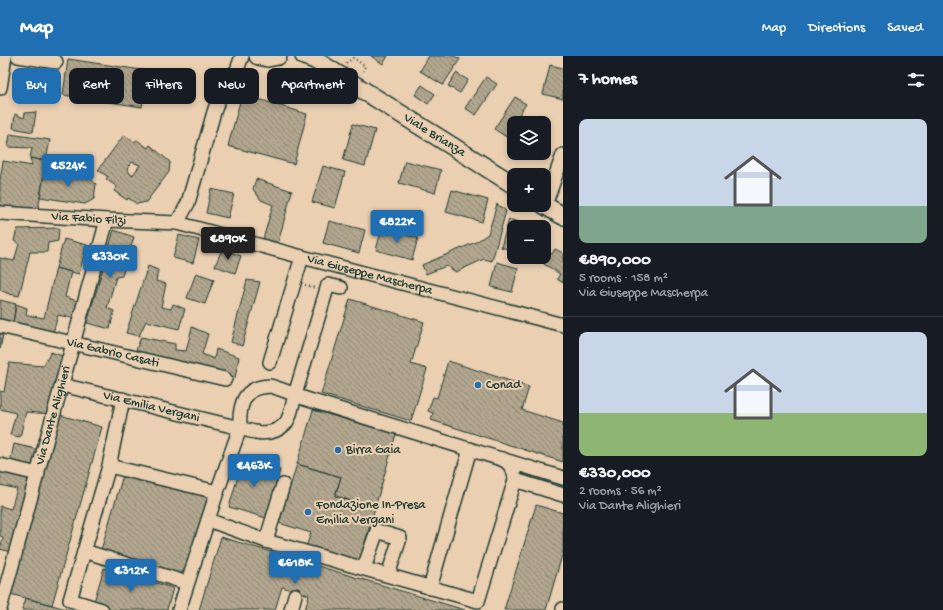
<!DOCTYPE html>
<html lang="en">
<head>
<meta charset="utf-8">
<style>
  :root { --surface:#171b24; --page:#20242c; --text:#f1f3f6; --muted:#9ea1a6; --line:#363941; --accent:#1f6fb2 }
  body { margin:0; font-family:"Gochi Hand",sans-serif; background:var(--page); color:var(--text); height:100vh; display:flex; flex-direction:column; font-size:15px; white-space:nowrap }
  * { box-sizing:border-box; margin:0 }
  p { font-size:13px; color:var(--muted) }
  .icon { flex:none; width:22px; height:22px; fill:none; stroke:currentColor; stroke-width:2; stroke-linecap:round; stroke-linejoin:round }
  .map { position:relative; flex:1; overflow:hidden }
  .sheet { display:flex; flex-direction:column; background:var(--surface); width:380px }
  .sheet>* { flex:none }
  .top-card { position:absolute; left:12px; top:12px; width:380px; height:36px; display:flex; gap:8px }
  .controls { position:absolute; left:507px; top:60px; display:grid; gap:8px }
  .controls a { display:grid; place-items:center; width:44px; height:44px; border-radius:8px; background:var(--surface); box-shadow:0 2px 6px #0003; font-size:20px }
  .price { position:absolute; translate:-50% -34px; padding:0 9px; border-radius:4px; background:var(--accent); color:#fff; font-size:13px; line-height:26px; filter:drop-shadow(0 1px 2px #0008) }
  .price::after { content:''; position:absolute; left:50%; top:24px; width:12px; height:9px; margin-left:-6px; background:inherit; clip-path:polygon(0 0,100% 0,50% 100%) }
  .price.on { background:#222; color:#fff }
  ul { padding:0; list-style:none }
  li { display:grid; align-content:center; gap:8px; height:212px; padding:0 16px }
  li+li { border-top:1px solid var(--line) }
  li span { display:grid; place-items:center; height:124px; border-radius:8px; color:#555 }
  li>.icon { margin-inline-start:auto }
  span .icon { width:72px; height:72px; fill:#fffc; stroke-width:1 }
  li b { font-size:17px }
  h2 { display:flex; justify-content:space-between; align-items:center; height:48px; padding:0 16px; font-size:17px }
  .chip { padding:0 14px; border-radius:8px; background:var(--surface); box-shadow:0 2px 6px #0003; font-size:14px; line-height:36px }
  .chip.on { background:var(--accent); color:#fff }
  header { display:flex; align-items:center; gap:24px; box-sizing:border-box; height:56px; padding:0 20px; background:var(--accent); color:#fff }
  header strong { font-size:19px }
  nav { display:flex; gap:22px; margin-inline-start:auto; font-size:14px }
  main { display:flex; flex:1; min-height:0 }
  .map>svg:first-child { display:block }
  .building { fill:url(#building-back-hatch); stroke:#1f3d34; fill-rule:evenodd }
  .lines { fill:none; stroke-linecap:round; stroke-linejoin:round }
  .minor-casing { stroke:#1f3d34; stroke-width:16 }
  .major-casing { stroke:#1f3d34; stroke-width:20 }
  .path { stroke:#1f3d34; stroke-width:2; stroke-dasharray:1 3; stroke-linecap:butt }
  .minor { stroke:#eacfb1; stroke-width:13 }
  .major { stroke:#eacfb1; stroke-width:17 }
  .poi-dot { fill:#1f6fb2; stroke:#eacfb1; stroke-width:1.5 }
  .labels { text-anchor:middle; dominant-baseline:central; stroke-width:4; stroke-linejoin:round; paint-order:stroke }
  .street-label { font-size:13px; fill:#1f3d34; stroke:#eacfb1 }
  .poi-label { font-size:13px; fill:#1f3d34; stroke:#eacfb1; text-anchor:start }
</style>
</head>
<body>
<header>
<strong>Map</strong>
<nav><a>Map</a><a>Directions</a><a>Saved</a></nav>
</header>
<main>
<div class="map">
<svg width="563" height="554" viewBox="0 0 563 554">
  <defs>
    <pattern id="building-back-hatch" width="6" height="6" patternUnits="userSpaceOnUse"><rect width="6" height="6" fill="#b2a68e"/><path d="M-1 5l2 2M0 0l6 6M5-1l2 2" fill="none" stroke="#908875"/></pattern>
  </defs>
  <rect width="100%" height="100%" fill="#eacfb1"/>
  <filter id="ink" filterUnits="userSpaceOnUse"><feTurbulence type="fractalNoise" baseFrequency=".025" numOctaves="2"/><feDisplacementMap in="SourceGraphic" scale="8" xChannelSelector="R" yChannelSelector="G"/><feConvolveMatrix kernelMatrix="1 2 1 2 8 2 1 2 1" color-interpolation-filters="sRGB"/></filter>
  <g filter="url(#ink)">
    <path class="building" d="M371,0H388L383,8Z
      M429,0H454L460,3L443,29L420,15Z
      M68,3L148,15L142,51L63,39Z
      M550,9L563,12V43L543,38Z
      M38,12L50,13L49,47L17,43L20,17L37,19Z
      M456,17L468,24L460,37L448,30Z
      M486,21L497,28L476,59L465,52Z
      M422,29L435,38L428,48L415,39Z
      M242,38L307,58L294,108L228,90Z
      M515,41L526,48L515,65L518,67H514V74L508,82L494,73Z
      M36,56L33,76L13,72L15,58L24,62L25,57Z
      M353,68L375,74L365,110L343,104Z
      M10,78L50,84L46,105L30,102L32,92L8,91Z
      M124,79L134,86L137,84L148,92L150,89L170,106L169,116L146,146L137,148L128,142L127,144L114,135L117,131L106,123L108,121L98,114ZM132,106L140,109L132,120L127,113Z
      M30,102L46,105L38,154L0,150V124L3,105L32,110Z
      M405,105L441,114L435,137L399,127Z
      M323,110L345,116L335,152L312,146Z
      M45,114L89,122L96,128L94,143L85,148L40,141Z
      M256,123L292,135L278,187L263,183L273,149L261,144L253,133Z
      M211,133L234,138L228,162L206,157Z
      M452,134L488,144L482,166L446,156Z
      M497,148L506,155L492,205L484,203L456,216L446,210L426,218L422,209L476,186L488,178Z
      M509,163L531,170L514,171V195L501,191Z
      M329,165L365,174L359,197L323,187Z
      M59,172L58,185L48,187L47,196H30L19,240L9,238L0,234V202L14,205L19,188L14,185L17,173Z
      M382,172L418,182L412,204L376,194Z
      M114,174L134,181L122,220L116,221L107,252L114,255L110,273L87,267Z
      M179,179L199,184L193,207L173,202Z
      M64,183L87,189L79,218L56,212Z
      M222,193L241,200L235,217L215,210Z
      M555,193L563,197V227L557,223L560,218L544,208L550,197L552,198Z
      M497,206L518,212L512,236L491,231Z
      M148,210L158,214L156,225L166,228L161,251L171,253L173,248L185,253L179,273L146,265L139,280L126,277Z
      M56,212L71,216L65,241L80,246L76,263L58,259L53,277L13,267L16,248L27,252L26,259L44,262Z
      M196,217L214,223L205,248L187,242Z
      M247,224L260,226L242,290L231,286Z
      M350,243L424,266L411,308L427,313L411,365L321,338Z
      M0,244L16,248L13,267L0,264Z
      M192,271L208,278L202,298L214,303L216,293L239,301L235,322L135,297L141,281L175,288V294L186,295Z
      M0,273L4,274L0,293Z
      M51,296L65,301L50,358L26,356L20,381L10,379L16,357L0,353V335L4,336L9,307L43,310Z
      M448,305L529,331L522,354L563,367V406L431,364L433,357L428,355L433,341L437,342Z
      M313,354L396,378L375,452L335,440L341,421L297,408Z
      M60,359L102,371L52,549L10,538Z
      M14,388L40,394L35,412L10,407Z
      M243,403L280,414L266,462L229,451Z
      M297,408L341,421L335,440L375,452L359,507L306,491L311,477L279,467Z
      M0,415L32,421L11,496L0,493L3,481L0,480V450L11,453L17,433L0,429Z
      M124,416L209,439L186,516L182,515L180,521L101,494Z
      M536,449L563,457V496L546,554H504Z
      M221,481L465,554H305L309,539L282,531L275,554H199Z
      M104,512L173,532L167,554H110L93,549Z
      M25,542L52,549L69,554H22Z"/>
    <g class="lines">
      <g class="minor-casing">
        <g id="minor">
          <path d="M18,0L56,6"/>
          <path d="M0,32L5,0"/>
          <path d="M545,149L563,99"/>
          <path id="s1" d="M0,157L107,164L177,167L302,201L563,269"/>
          <path d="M177,167L188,147L214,56L221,36L237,14L242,0"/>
          <path d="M341,232L328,229L297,332C294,340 291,362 285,368C272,381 255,377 240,372C239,355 241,335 261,331C264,331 267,330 270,330C283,333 296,340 309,344L563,422"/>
          <path id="s2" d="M0,270L225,323"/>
          <path d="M270,306L302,201"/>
          <path id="s3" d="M62,329L240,372L217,436L179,554"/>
          <path d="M0,409L38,418"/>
          <path d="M109,410L217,436"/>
          <path d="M515,424L563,439"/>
          <path d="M208,464L266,485L478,545L515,424C515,414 511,409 503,403"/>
          <path d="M266,485L283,429"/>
          <path d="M84,495L187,527"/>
          <path d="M364,512L377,475L400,482L388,519"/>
          <path d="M430,532L470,393"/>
          <path id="s4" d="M0,553L107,164"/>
          <path d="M102,554L70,544L109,410L123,343"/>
          <path d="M291,554L295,539"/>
          <path d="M563,554V553"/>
        </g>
      </g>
      <g class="major-casing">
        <g id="major">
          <path d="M258,0L268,2L278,0"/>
          <path id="s5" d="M304,0L315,4L514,129"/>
          <path d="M544,149L563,160"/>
        </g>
      </g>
      <path class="path" d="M346,7L353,2L365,10L362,18
        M305,229L315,232"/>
      <use href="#minor" class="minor"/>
      <use href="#major" class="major"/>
    </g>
  </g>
  <g class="poi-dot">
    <circle cx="478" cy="329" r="4"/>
    <circle cx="338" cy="394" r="4"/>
    <circle cx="308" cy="456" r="4"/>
  </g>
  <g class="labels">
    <g class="street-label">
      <text stroke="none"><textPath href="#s5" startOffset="153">Viale Brianza</textPath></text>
      <text stroke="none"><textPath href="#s1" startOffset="89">Via Fabio Filzi</textPath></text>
      <text stroke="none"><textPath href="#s1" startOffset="377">Via Giuseppe Mascherpa</textPath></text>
      <text stroke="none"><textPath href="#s2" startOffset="116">Via Gabrio Casati</textPath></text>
      <text stroke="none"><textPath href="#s3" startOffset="92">Via Emilia Vergani</textPath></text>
      <text stroke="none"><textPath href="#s4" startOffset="201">Via Dante Alighieri</textPath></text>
    </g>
    <g class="poi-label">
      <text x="486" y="329">Conad</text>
      <text x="346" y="394">Birra Gaia</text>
      <text x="316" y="449">Fondazione In-Presa<tspan x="316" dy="15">Emilia Vergani</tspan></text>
    </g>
  </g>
</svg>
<div class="controls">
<a><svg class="icon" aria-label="layers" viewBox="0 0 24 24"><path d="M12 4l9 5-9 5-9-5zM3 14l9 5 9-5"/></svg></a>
<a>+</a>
<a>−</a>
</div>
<b class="price" style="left:68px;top:132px">€524K</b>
<b class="price" style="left:397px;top:188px">€822K</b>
<b class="price on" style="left:228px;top:205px">€890K</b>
<b class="price" style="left:110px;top:223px">€330K</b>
<b class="price" style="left:254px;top:432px">€463K</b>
<b class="price" style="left:295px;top:529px">€618K</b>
<b class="price" style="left:131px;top:537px">€312K</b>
<div class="top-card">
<a class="chip on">Buy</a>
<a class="chip">Rent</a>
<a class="chip">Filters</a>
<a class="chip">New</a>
<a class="chip">Apartment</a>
</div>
</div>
<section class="sheet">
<h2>7 homes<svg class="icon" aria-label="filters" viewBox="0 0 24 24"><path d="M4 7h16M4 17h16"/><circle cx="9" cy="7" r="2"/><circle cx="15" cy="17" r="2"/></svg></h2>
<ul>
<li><span style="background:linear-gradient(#c9d6e8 70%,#7fa58c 0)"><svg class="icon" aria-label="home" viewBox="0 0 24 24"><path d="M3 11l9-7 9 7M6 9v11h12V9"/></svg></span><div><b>€890,000</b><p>5 rooms · 158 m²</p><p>Via Giuseppe Mascherpa</p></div></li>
<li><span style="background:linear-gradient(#c9d6e8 65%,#8fb573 0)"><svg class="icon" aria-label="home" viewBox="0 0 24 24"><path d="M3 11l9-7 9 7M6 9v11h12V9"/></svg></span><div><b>€330,000</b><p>2 rooms · 56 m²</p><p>Via Dante Alighieri</p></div></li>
</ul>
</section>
</main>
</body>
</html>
